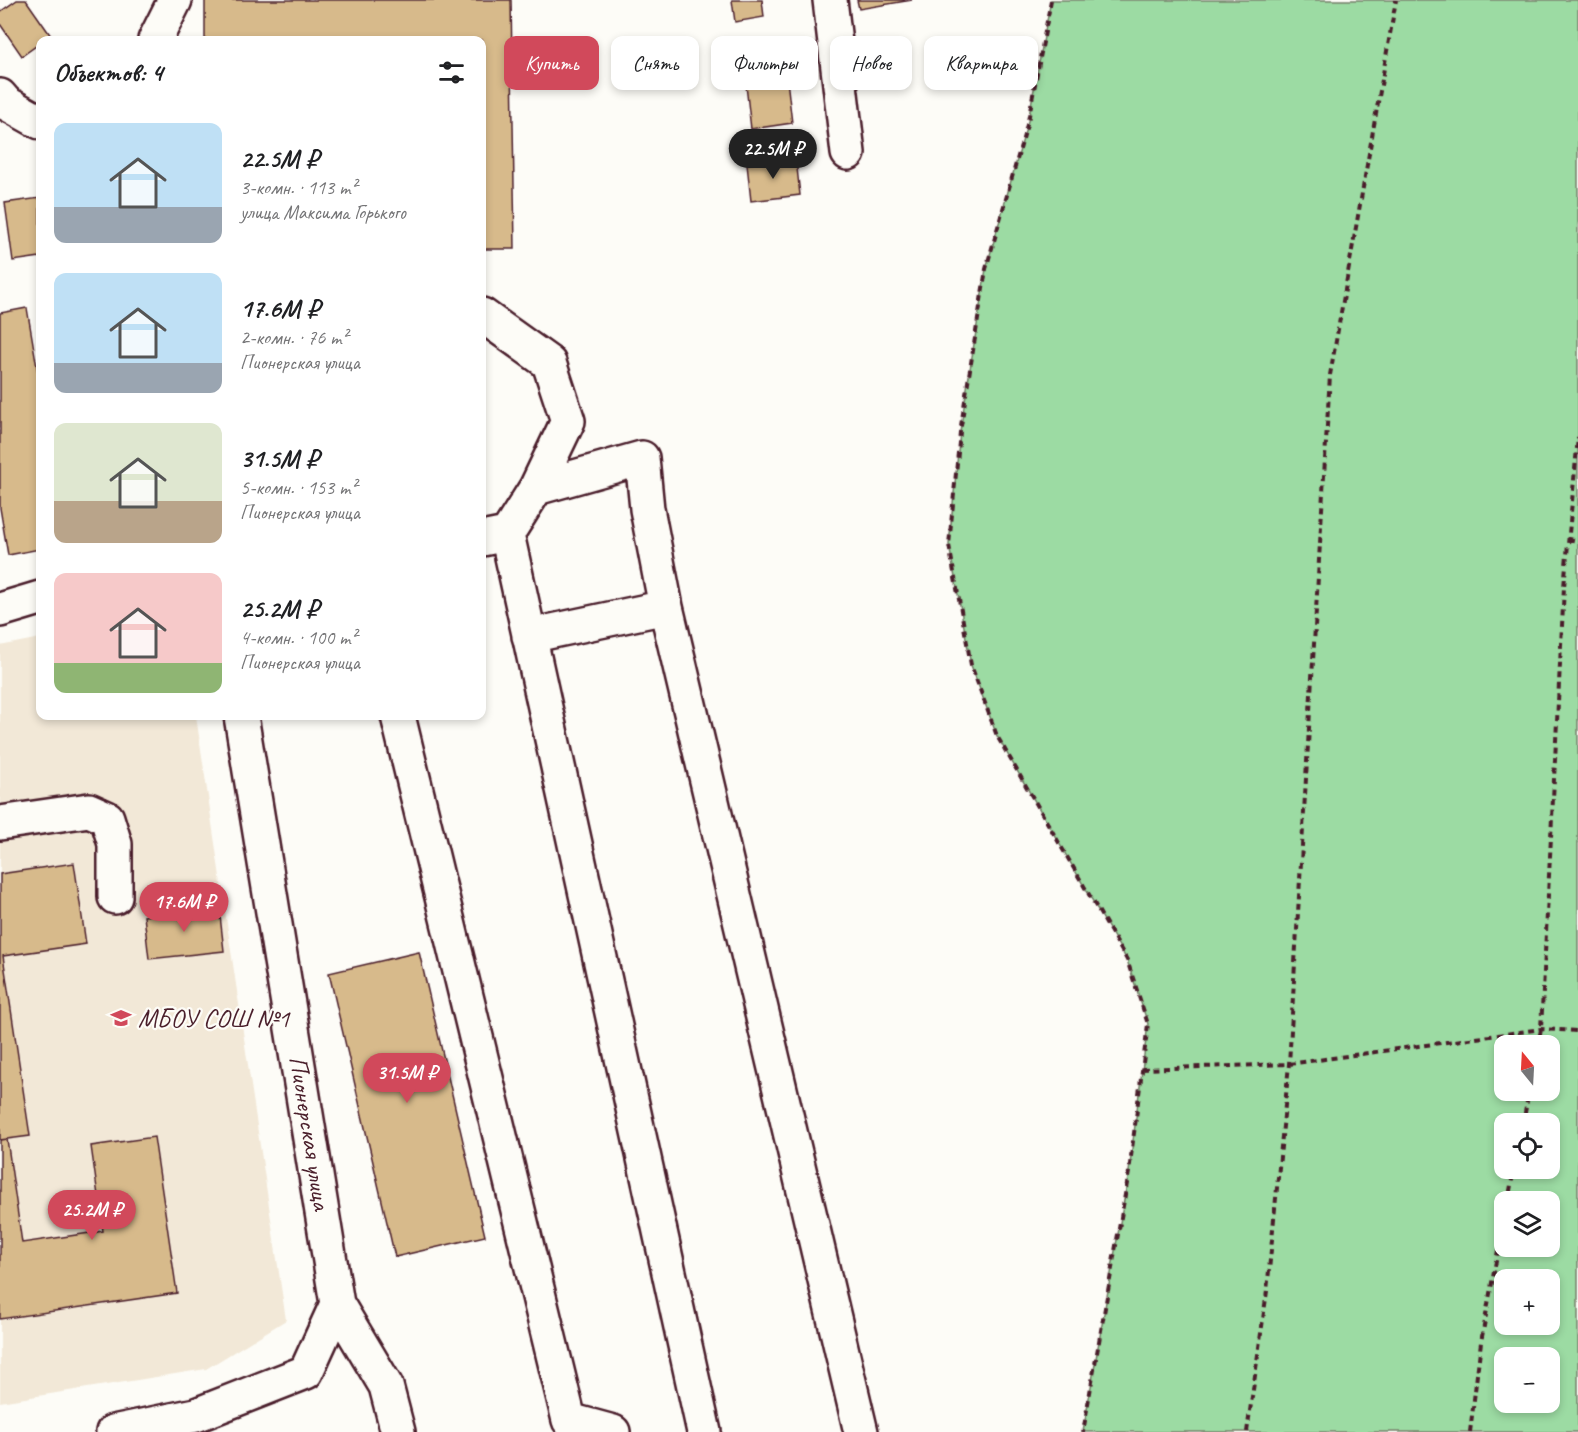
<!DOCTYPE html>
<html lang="ru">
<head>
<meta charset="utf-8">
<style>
  :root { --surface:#fff; --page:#f2f2f2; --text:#202124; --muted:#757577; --accent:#d1495b }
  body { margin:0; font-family:Caveat,sans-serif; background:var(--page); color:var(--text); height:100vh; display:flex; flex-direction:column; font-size:22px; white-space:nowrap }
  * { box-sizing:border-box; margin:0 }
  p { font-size:20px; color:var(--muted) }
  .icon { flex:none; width:33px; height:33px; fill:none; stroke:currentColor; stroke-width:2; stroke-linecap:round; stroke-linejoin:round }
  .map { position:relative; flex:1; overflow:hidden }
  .sheet { position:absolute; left:36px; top:36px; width:450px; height:684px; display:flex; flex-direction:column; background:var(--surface); border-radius:12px; box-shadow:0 3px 9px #0003 }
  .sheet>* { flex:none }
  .top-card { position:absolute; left:504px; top:36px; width:570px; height:54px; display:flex; gap:12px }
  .needle { width:39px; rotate:342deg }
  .fabs { position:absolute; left:1494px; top:1035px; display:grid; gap:12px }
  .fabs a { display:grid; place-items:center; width:66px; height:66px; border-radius:12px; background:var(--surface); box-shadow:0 3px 9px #0003; font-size:30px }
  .price { position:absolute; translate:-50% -51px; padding:0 14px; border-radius:21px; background:var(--accent); color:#fff; font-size:20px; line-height:39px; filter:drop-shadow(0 2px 3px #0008) }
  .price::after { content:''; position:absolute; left:50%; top:36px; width:18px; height:14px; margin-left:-9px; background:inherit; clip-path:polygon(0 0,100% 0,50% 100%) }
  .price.on { background:#222; color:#fff }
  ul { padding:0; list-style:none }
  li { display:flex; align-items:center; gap:18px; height:150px; padding:0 18px }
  li span { display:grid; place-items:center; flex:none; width:168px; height:120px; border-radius:12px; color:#555 }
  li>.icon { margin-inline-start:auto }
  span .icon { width:72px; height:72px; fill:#fffc; stroke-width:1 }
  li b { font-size:26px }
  h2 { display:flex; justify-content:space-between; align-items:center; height:72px; padding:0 18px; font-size:26px }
  .chip { padding:0 21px; border-radius:12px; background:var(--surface); box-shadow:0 3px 9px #0003; font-size:21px; line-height:54px }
  .chip.on { background:var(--accent); color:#fff }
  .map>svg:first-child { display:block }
  .built { fill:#f2e8d7 }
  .green { fill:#9cdba3; stroke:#737d67; stroke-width:1.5; fill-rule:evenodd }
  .building { fill:#d7ba8b; stroke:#4a1f2b; stroke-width:1.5 }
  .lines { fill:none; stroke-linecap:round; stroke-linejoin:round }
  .minor-casing { stroke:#4a1f2b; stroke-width:38 }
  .path { stroke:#4a1f2b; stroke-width:4; stroke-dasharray:6 4.5; stroke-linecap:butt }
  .minor { stroke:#fdfcf7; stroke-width:33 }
  .labels { text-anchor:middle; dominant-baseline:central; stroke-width:4.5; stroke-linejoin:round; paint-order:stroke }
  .poi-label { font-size:26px; fill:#4a1f2b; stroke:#fdfcf7; text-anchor:start }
  .street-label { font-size:26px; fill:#4a1f2b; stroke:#fdfcf7 }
</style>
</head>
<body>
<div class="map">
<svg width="1578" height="1432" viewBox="0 0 1578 1432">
  <rect width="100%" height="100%" fill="#fdfcf7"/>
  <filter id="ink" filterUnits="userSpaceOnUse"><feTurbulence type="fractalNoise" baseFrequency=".0167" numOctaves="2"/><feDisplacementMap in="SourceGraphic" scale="12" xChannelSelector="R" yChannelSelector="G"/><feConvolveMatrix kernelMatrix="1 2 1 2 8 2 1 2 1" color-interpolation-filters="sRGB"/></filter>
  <g filter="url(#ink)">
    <path class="built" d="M40,638V716H196L286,1320L206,1369L0,1402V646Z"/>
    <path class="green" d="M1051,0H1578V1432H1083L1129,1172L1148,1024L1127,960L997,736L971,665L949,545L960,432L986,269L1028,121ZM1504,1046H1550V1090H1504ZM1504,1124H1550V1168H1504ZM1504,1202H1550V1246H1504ZM1504,1280H1550V1324H1504ZM1504,1358H1550V1402H1504Z"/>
    <path class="building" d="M17,0H26L51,36L40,40V43L22,56L0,24V12Z
      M205,0H511L515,249H482V40H205Z
      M732,0H762L764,17L735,22Z
      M857,0H912L859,9Z
      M785,63L792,123L751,129L744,68Z
      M796,159L800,195L751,201L747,164Z
      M40,198V257L13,261L5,203Z
      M27,308L40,385V549L8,555L0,508V313Z
      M74,863L86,944L3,956L30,1136L0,1140V874Z
      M219,907L224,951L149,959L144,916Z
      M419,952L485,1236L395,1257L329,973Z
      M154,1137L177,1293L0,1319V1140L7,1139L22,1243L103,1231L91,1146Z"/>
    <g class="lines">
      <g class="minor-casing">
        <path id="minor" d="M830,0L848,153
          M155,40L175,0
          M0,96L6,103L40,122
          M482,315L549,363L568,421L536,488L507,534
          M536,488L642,458L647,509L666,607
          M482,539L507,534L704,1432
          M0,610L40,598
          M529,636L666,607L861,1432
          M241,716L337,1304L386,1386L398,1432
          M398,716L569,1420L613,1432
          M0,823L89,810L107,818L115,844V897
          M113,1432L196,1415L306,1372L337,1304"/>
      </g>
      <path class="path" d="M1051,0L1028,121L986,269L960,432L949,545L971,665L997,736L1127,960L1148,1024L1129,1172L1083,1432
        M1568,539L1578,541
        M1538,1046L1541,1029L1564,587L1578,437
        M1142,1069L1289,1064L1541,1029L1578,1031
        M1523,1124L1529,1090
        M1508,1202L1514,1168
        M1247,1432L1267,1291L1289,1064L1330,375L1396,0
        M1470,1432L1481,1342L1504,1218"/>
      <use href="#minor" class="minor"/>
    </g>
  </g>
  <defs>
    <g id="school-bare" transform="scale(1.62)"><path d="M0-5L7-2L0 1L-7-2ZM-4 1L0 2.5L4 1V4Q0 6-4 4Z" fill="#d1495b" stroke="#fdfcf7" stroke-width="2.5" paint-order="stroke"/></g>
  </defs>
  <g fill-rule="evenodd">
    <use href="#school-bare" x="121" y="1018"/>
  </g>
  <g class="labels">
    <g class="poi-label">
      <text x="138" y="1018">МБОУ СОШ №1</text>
    </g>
    <g class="street-label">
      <text transform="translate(310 1133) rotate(81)">Пионерская улица</text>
    </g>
  </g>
</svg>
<div class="fabs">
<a><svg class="needle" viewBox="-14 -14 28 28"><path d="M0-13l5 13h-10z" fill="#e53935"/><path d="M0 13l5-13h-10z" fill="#757577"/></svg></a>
<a><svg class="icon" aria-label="locate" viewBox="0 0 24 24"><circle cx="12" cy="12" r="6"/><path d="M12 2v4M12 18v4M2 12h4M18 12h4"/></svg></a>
<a><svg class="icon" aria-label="layers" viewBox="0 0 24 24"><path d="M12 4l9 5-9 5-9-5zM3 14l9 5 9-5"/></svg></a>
<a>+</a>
<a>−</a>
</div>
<b class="price on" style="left:773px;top:180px">22.5M ₽</b>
<b class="price" style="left:184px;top:933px">17.6M ₽</b>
<b class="price" style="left:407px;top:1104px">31.5M ₽</b>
<b class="price" style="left:92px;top:1241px">25.2M ₽</b>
<div class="top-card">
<a class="chip on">Купить</a>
<a class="chip">Снять</a>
<a class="chip">Фильтры</a>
<a class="chip">Новое</a>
<a class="chip">Квартира</a>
</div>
<section class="sheet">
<h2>Объектов: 4<svg class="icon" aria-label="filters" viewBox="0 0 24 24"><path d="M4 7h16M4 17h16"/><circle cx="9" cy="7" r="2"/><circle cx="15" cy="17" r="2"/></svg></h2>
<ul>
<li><span style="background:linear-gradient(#bfe0f5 70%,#9aa5b1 0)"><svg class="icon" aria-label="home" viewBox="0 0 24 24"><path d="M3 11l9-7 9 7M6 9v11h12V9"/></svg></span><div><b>22.5M ₽</b><p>3-комн. · 113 m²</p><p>улица Максима Горького</p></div></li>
<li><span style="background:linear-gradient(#bfe0f5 75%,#9aa5b1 0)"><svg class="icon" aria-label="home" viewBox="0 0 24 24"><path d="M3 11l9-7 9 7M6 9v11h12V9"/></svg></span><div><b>17.6M ₽</b><p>2-комн. · 76 m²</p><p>Пионерская улица</p></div></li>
<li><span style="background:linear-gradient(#dfe7d0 65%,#b9a48a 0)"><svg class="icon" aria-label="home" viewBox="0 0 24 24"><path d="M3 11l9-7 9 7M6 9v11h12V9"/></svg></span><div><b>31.5M ₽</b><p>5-комн. · 153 m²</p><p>Пионерская улица</p></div></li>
<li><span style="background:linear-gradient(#f6c9c9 75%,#8fb573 0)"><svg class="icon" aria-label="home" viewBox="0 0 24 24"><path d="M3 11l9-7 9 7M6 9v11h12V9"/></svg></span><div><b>25.2M ₽</b><p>4-комн. · 100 m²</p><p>Пионерская улица</p></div></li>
</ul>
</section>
</div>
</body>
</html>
